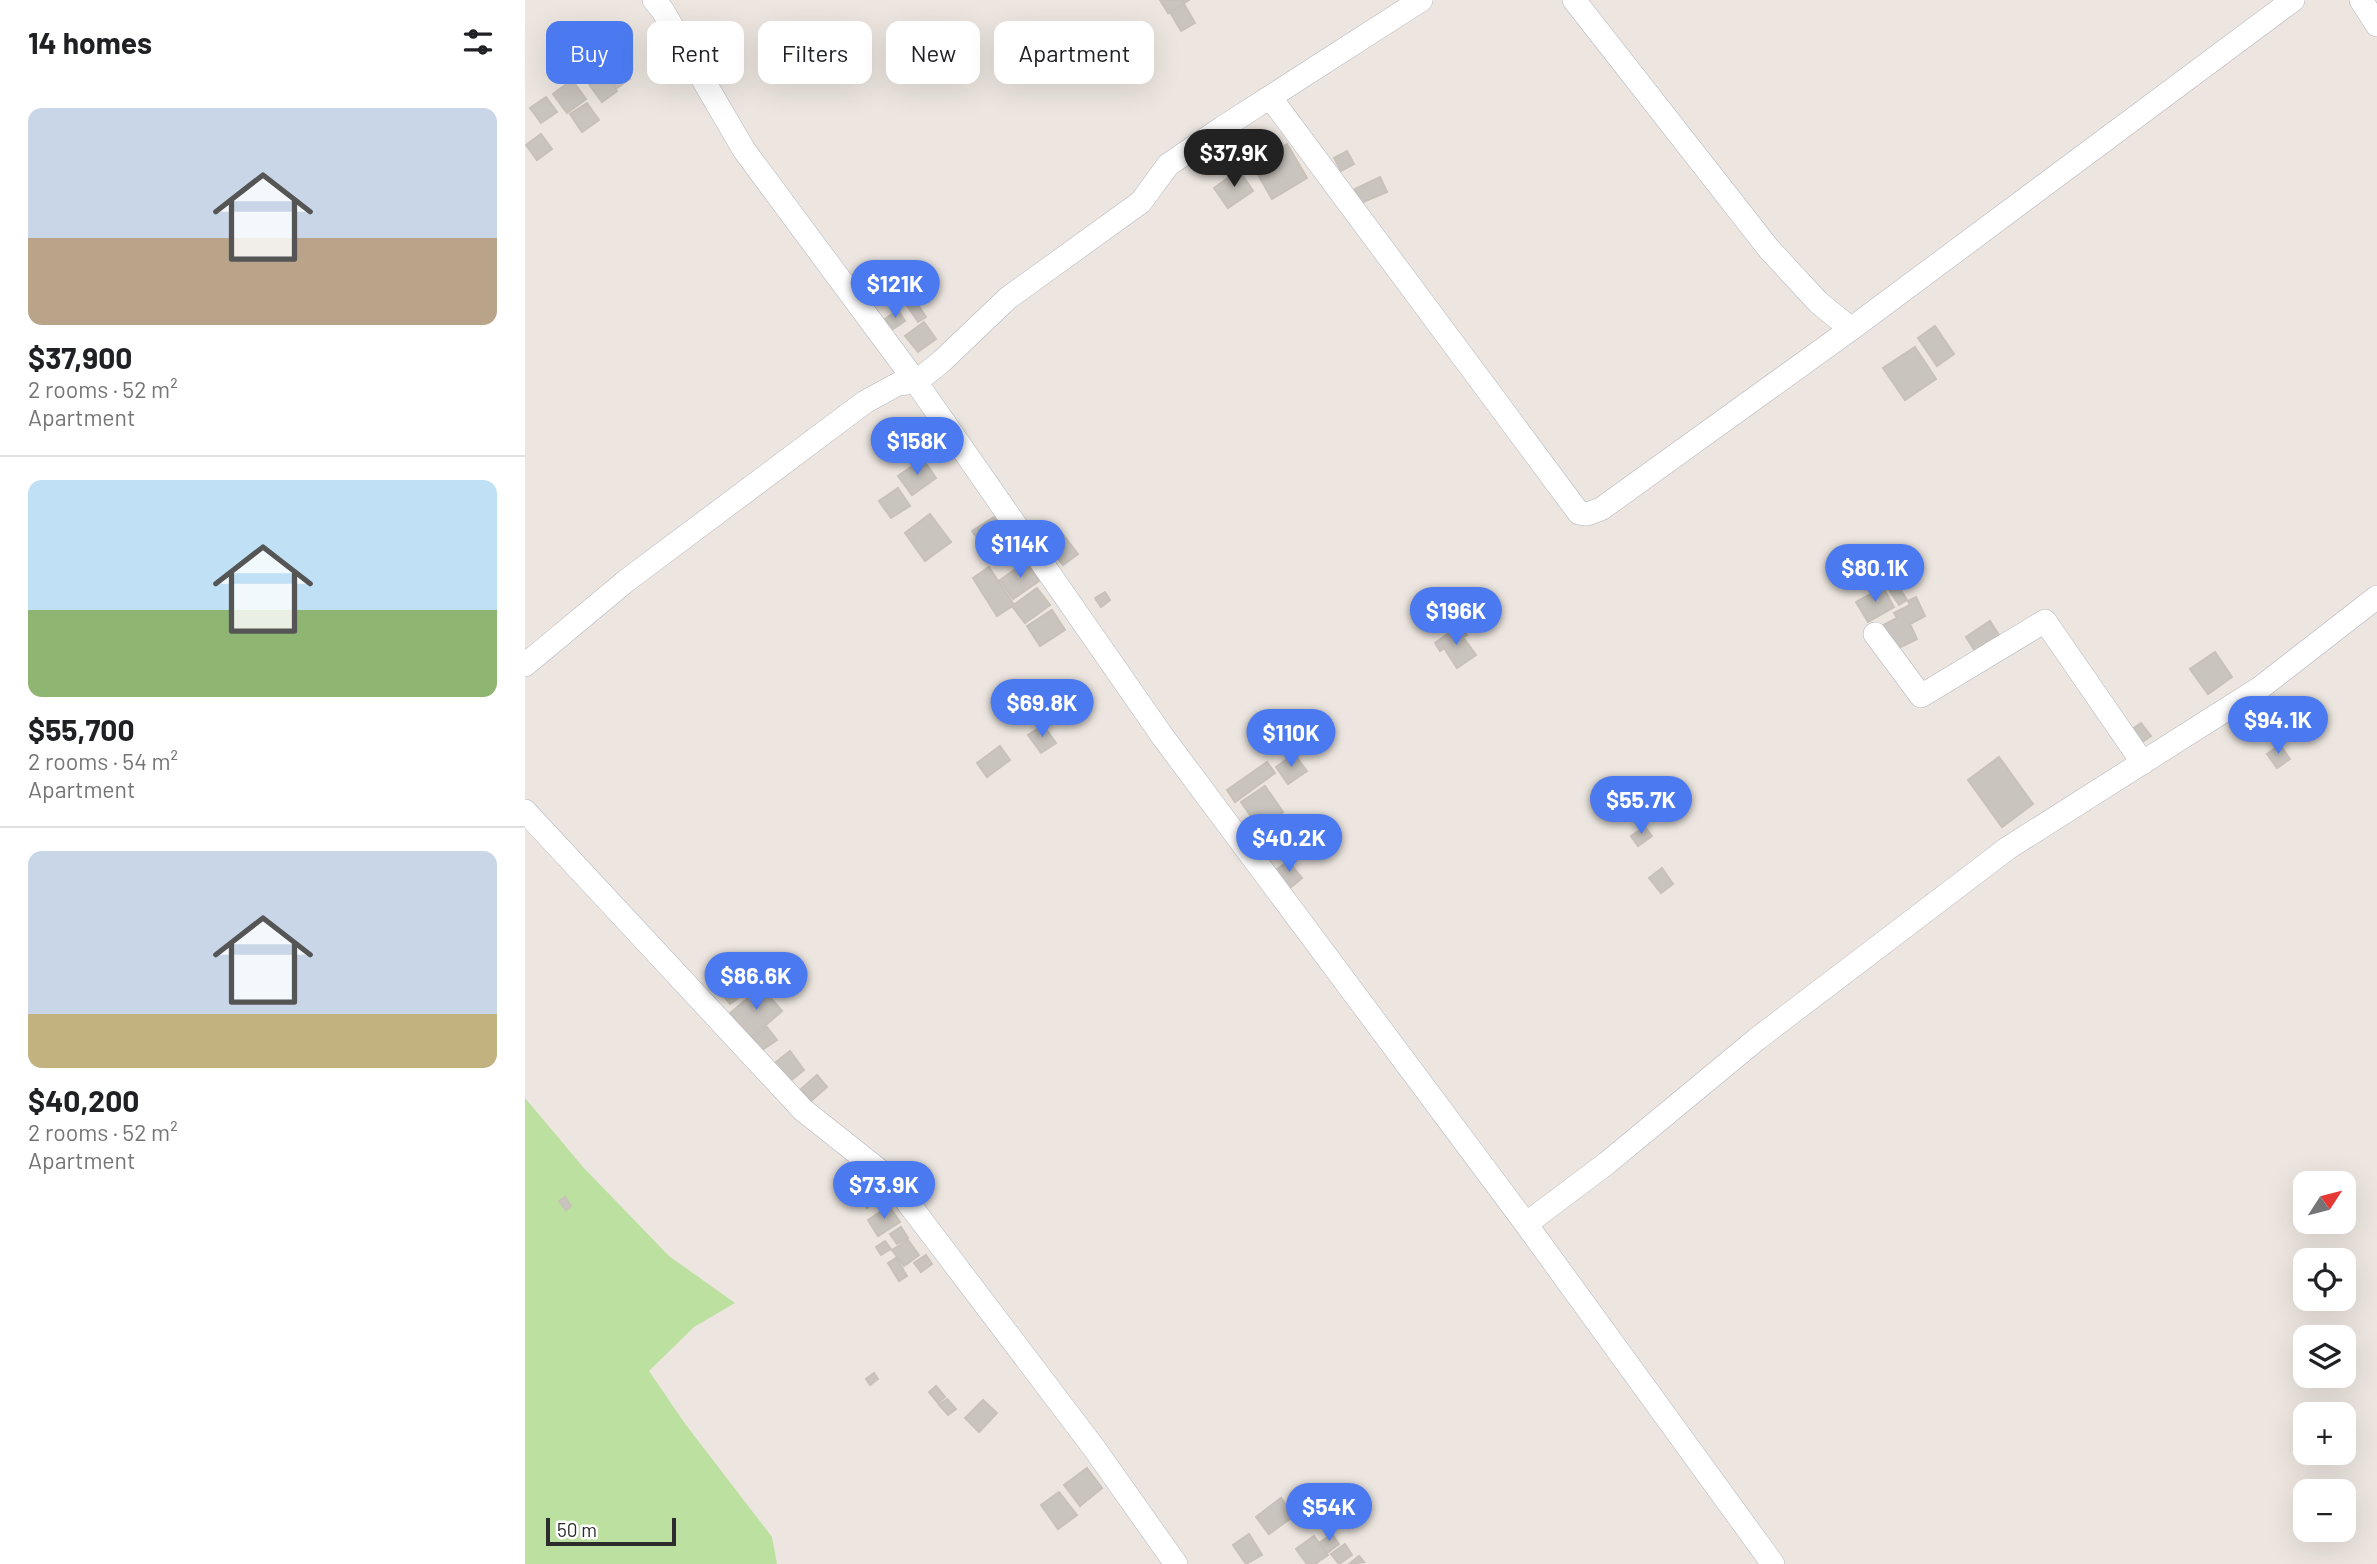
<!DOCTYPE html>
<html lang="en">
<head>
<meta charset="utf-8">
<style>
  :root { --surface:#fff; --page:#f2f2f2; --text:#202124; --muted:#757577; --line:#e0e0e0; --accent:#4b79ef }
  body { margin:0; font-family:Barlow,sans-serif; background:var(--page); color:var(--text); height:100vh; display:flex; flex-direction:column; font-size:26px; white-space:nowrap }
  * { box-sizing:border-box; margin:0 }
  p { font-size:23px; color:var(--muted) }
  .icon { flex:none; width:38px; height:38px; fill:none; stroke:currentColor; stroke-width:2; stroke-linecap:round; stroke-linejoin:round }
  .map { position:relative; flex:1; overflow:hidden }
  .details { display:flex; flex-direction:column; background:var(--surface); width:525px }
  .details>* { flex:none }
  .hud { position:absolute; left:21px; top:21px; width:665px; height:63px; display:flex; gap:14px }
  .needle { width:46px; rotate:54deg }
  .tools { position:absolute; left:1768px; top:1171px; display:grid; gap:14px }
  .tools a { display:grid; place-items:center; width:63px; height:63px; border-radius:14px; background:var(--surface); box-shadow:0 7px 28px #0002; font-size:35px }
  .scale { position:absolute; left:21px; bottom:18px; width:130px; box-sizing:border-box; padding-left:7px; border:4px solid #2c2c2c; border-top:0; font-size:19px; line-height:24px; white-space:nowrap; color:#2c2c2c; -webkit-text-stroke:5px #fff; paint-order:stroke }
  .price { position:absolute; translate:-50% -60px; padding:0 16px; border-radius:24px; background:var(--accent); color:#fff; font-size:23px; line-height:46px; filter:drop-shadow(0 2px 4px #0008) }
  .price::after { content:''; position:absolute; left:50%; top:42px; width:21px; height:16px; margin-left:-10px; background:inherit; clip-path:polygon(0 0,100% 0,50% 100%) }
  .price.on { background:#222; color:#fff }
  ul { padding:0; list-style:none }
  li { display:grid; align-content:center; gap:14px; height:371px; padding:0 28px }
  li+li { border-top:2px solid var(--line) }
  li span { display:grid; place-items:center; height:217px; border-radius:14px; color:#555 }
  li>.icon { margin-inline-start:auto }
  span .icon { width:126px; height:126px; fill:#fffc; stroke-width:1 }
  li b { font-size:30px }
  h2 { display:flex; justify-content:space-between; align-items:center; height:84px; padding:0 28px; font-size:30px }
  .pill { padding:0 24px; border-radius:14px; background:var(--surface); box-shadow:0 7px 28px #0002; font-size:24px; line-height:63px }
  .pill.on { background:var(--accent); color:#fff }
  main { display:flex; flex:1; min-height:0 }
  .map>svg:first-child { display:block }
  .green { fill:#bce0a0 }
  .building { fill:#c9c4be; stroke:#c8c1b9; stroke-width:2 }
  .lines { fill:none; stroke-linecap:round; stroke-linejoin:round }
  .minor-casing { stroke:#b3b6bf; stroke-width:24 }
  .minor { stroke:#fff; stroke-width:23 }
</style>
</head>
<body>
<main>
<section class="details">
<h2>14 homes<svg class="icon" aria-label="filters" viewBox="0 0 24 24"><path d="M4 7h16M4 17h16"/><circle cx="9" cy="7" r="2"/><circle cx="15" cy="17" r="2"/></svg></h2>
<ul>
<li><span style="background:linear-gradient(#c9d6e8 60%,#b9a48a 0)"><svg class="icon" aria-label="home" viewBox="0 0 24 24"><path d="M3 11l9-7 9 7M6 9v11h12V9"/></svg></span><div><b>$37,900</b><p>2 rooms · 52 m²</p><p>Apartment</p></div></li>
<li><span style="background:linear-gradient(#bfe0f5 60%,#8fb573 0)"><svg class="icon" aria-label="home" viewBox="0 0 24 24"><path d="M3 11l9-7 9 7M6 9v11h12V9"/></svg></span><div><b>$55,700</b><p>2 rooms · 54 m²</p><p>Apartment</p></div></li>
<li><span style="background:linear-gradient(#c9d6e8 75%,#c2b280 0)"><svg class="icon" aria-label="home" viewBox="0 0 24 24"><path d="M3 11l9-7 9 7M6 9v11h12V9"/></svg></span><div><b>$40,200</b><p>2 rooms · 52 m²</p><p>Apartment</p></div></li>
</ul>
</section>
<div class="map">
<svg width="1852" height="1564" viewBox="0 0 1852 1564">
  <rect width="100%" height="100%" fill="#ede6e0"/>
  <path class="green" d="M0,1098L58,1167L144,1256L210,1303L169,1327L124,1371L161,1425L247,1537L252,1564H0Z"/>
  <path class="building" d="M635,0H664L643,13Z
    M659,4L670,23L656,31L645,12Z
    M58,26L69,42L49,56L38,40Z
    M92,60L105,79L92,88L78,70Z
    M76,69L92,91L77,102L61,80Z
    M47,80L61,99L42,113L28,94Z
    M21,97L32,112L16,123L5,108Z
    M62,103L74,120L57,132L45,114Z
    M16,134L27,149L12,160L1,145Z
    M762,144L782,178L747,199L727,164Z
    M822,151L829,164L816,171L809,158Z
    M714,170L728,191L703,208L689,188Z
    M855,177L862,192L836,203L830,189Z
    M389,299L401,317L393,322L381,304Z
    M373,310L380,321L368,329L360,319Z
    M399,322L411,339L393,352L380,336Z
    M1410,326L1429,354L1412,366L1393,338Z
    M1390,347L1411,379L1380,400L1358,368Z
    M398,459L411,478L387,495L373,476Z
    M373,488L385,506L366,518L354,501Z
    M405,514L426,542L400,561L380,533Z
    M469,517L479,531L457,546L447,531Z
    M533,528L553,554L538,565L519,539Z
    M501,562L514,581L488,599L475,580Z
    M464,567L489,605L472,616L448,578Z
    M1365,573L1382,600L1374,605L1356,578Z
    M1358,587L1369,607L1343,622L1331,602Z
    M512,588L525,605L500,623L487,606Z
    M580,592L585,600L576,607L570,598Z
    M1391,597L1400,616L1385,624L1392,639L1368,651L1355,627L1372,618L1369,613L1385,605L1383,601Z
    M527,610L540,630L515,646L502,626Z
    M1465,621L1478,641L1454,657L1441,637Z
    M935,625L942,635L938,637L951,655L932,668L919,648L915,651L910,643Z
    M1690,652L1707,677L1683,694L1665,669Z
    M1616,723L1626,736L1613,745L1604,731Z
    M518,725L531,743L516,753L503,735Z
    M1755,745L1765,759L1752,768L1742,754Z
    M475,746L485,760L462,777L452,763Z
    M769,754L782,771L763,784L751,767Z
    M1474,757L1508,804L1477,827L1443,780Z
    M742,762L750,773L710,802L702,790Z
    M740,786L758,812L734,828L716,802Z
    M1120,827L1127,836L1113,846L1106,836Z
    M763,861L777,878L765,888L751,870Z
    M1137,868L1148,884L1136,893L1124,878Z
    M208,977L220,993L205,1004L193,989Z
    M236,987L257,1011L226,1038L205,1013Z
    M242,1027L252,1040L237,1050L228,1037Z
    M265,1051L279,1070L260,1085L246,1066Z
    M292,1075L302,1087L286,1101L276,1089Z
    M328,1173L339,1187L320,1200L310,1186Z
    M345,1192L351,1201L342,1208L335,1198Z
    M40,1197L46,1206L41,1210L34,1201Z
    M364,1206L375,1222L353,1236L343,1220Z
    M376,1227L383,1238L372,1244L365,1234Z
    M383,1240L394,1255L379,1266L367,1250Z
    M360,1241L366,1249L356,1255L351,1247Z
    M401,1255L407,1264L396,1272L389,1263Z
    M371,1258L382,1276L374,1281L363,1263Z
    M1816,1329L1827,1345L1818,1351V1337H1805Z
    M349,1373L353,1379L345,1385L341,1379Z
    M411,1386L420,1397L413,1403L404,1392Z
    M422,1399L431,1409L423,1415L414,1405Z
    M458,1400L472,1413L454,1432L440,1418Z
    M562,1468L577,1488L555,1506L539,1485Z
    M534,1492L552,1515L533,1529L516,1505Z
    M756,1498L769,1516L744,1534L731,1517Z
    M724,1534L737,1555L721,1564L708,1545Z
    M807,1534L814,1544L802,1553L794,1543Z
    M789,1536L803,1555L790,1564H782L771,1549Z
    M820,1544L827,1555L814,1564L806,1554Z
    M834,1556L839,1562L824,1564Z"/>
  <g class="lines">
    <g class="minor-casing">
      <path id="minor" d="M129,0L138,11L219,150L391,382L638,737L1001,1224L1248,1564
        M1049,0L1244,249L1293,302L1326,329L1768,0
        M1836,0L1852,25
        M745,97L1054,513L1062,514L1076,509L1326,329
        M1350,634L1396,696L1520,621L1618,763
        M0,665L101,581L340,402L373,384L391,382L417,361L483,298L616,202L643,165L697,128L896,0
        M0,811L278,1110L365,1179L569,1448L651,1564
        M1001,1224L1082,1163L1232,1039L1483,848L1735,688L1852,597"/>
    </g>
    <use href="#minor" class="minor"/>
  </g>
</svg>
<div class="tools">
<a><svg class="needle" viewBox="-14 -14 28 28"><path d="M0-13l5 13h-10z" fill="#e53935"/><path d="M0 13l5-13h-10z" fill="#757577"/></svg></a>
<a><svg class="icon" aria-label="locate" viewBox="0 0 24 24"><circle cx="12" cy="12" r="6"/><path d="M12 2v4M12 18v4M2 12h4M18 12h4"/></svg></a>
<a><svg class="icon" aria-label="layers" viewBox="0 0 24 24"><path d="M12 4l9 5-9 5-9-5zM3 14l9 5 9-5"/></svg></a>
<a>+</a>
<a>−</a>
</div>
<div class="scale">50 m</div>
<b class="price on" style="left:709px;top:189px">$37.9K</b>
<b class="price" style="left:370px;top:320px">$121K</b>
<b class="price" style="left:392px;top:477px">$158K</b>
<b class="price" style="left:495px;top:580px">$114K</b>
<b class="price" style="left:1350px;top:604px">$80.1K</b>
<b class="price" style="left:931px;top:647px">$196K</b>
<b class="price" style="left:517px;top:739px">$69.8K</b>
<b class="price" style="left:1753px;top:756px">$94.1K</b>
<b class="price" style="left:766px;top:769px">$110K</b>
<b class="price" style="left:1116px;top:836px">$55.7K</b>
<b class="price" style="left:764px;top:874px">$40.2K</b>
<b class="price" style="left:231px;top:1012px">$86.6K</b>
<b class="price" style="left:359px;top:1221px">$73.9K</b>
<b class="price" style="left:804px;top:1543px">$54K</b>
<div class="hud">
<a class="pill on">Buy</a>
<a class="pill">Rent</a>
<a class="pill">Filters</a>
<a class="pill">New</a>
<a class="pill">Apartment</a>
</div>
</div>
</main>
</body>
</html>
